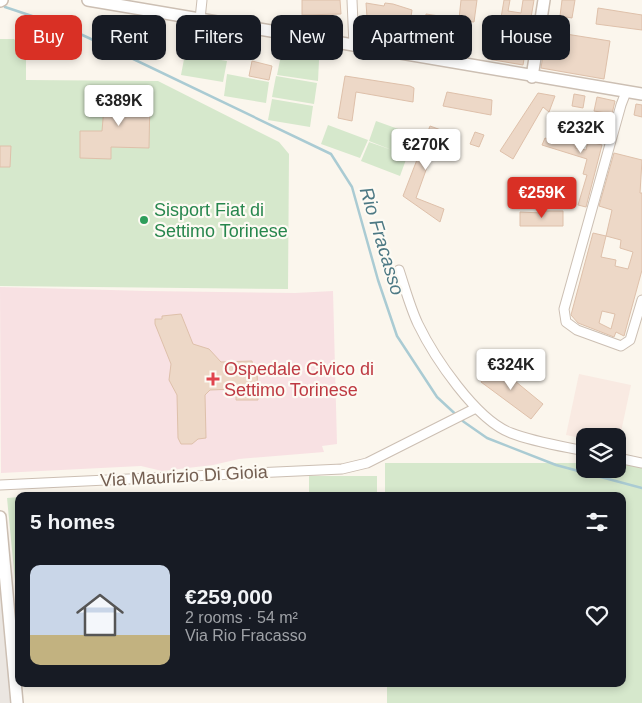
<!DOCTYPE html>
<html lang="en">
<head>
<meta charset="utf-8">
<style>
  :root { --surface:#171b24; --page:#242831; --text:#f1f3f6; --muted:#9ea1a6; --accent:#d93025 }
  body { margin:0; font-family:Helvetica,sans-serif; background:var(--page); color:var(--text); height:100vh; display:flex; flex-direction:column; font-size:19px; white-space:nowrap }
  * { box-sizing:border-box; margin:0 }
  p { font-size:16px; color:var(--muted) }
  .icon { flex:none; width:28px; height:28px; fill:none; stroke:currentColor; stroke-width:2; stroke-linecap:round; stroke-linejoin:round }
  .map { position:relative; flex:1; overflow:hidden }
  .sheet { position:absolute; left:15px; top:492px; width:611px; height:195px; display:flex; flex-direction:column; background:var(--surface); border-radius:10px; box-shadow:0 2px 8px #0003 }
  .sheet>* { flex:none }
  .banner { position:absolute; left:15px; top:15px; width:612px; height:45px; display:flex; gap:10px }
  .controls { position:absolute; left:576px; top:428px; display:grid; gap:10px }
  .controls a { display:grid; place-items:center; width:50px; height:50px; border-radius:10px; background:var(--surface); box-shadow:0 2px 8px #0003; font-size:25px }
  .price { position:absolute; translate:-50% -42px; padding:0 11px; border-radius:5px; background:#fff; color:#222; font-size:16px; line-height:32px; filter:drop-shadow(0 1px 2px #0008) }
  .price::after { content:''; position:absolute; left:50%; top:30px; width:15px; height:11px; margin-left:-8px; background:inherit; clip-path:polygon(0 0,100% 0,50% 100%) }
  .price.on { background:var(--accent); color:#fff }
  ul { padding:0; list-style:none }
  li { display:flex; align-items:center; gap:15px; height:125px; padding:0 15px }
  li span { display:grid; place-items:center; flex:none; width:140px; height:100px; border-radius:10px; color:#555 }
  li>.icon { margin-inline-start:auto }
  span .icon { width:60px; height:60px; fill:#fffc; stroke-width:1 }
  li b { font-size:21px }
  h2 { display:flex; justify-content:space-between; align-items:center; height:60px; padding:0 15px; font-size:21px }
  .chip { padding:0 18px; border-radius:10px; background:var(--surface); box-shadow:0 2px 8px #0003; font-size:18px; line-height:45px }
  .chip.on { background:var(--accent); color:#fff }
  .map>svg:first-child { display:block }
  .commercial { fill:#f9eae2 }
  .industrial { fill:#ebe6e1 }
  .medical { fill:#f8e1e3 }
  .green { fill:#d6e8cc }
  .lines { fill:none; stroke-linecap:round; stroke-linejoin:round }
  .stream { stroke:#aacbd3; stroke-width:2.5 }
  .building { fill:#edd8c7; stroke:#dec0aa; fill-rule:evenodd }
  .minor-casing { stroke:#ccbfb3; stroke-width:11 }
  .tertiary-casing { stroke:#ccbfb3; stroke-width:14 }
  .minor { stroke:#fff; stroke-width:9 }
  .tertiary { stroke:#fff; stroke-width:11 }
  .leisure-dot { fill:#2e9e5b; stroke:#fdfaf3; stroke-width:2 }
  .health-dot { fill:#e0444e; stroke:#fdfaf3; stroke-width:2 }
  .labels { text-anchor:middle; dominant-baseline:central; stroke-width:4.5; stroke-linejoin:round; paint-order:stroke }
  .leisure-label { font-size:18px; fill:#27864d; stroke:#fdfaf3; text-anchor:start }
  .health-label { font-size:18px; fill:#be3a42; stroke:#fdfaf3; text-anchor:start }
  .street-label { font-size:18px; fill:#745f52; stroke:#fdfaf3 }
  .water-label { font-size:19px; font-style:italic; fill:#4d7984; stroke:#fdfaf3 }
</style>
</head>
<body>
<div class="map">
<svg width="642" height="703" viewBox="0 0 642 703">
  <rect width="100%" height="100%" fill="#fbf6ed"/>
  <path class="commercial" d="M579,374L631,385L618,446V436H585V439L566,435Z"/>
  <path class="industrial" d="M0,582L12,703H0Z"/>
  <path class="medical" d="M0,287L147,291L295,293L333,291L337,444L322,446L324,452L239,459L213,465L162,471L141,466L1,473Z"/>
  <path class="green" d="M0,39H14L26,50V80L158,81L279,142L289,154L288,289L0,286Z
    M185,54L227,61L223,82L181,75Z
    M281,55L319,60L318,81L277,75Z
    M227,74L269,82L266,103L224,96Z
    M276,76L317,83L314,104L272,97Z
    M272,99L313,106L310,127L268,120Z
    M376,121L415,135L400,176L361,161L369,142L392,150L369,141Z
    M328,125L368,140L360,158L321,144Z
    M385,463H585V469H618V463H642V703H387V684H622V496H385Z
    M309,476H377V496H309Z
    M19,497V622L7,498Z"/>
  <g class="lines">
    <path class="stream" d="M5,7L65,27L104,45L331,154L352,187L378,280L397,336L437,397L464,422L487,438L556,465L642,488"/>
  </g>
  <path class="building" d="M302,0H340L341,14L302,15Z
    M461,0H477L474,22L464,21L462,35L424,30L426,14L459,19Z
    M504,0H510L508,11L521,13L523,0H534L523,65L488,59L490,45L512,48L515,27L500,24Z
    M562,0H575L572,18L560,16Z
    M366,3L384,6L385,3L393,4L412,10L410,24L367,17Z
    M598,8L642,15V30L596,24Z
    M547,31L610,41L604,79L541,68Z
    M125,42L135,45L132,53L122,49Z
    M252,61L272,66L269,80L249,76Z
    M345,76L410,86L414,88L413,102L356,92L352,121L338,118Z
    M447,92L492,100L491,115L443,106Z
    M538,93L555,96L549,112L543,107L513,159L500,151Z
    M574,94L585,96L583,108L572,106Z
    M105,95L150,96L149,148L111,147V159L80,158V131H102Z
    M597,97L615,101L612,114L594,111Z
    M636,104L642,105V117L634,115Z
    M592,124L608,128L607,133L594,143L602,145L586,207L578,205L587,175L583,174L587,159L542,145L545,138L552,140L555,131L577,138L575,148L586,150Z
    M430,126L452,134L448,146L436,142L416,198L444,209L440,222L403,196Z
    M475,132L484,135L479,147L470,144Z
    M0,146H11L10,167H0Z
    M614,153L642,160L640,193H642V270L624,336L616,332L614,337L578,323L571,315L593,233L606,236L601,257L616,260L615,266L628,269L633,252L620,248L621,240L606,236L612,210L599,206ZM602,311L615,314L611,329L599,323Z
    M542,211H563V226H520V212L542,213Z
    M181,314L193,344L209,349L221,362L252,361L254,370L257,371L258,400H236V389L210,390L205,395L206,438L198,439L192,444H181L178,438L177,395L169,380L171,364L155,324V319H162V316Z
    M493,363L543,404L531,419L481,382Z"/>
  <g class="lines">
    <g class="minor-casing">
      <path id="minor" d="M352,0L354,46
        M200,19L202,0
        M626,92L621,105L564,309L566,322L577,330L621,346L630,340L642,300
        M399,270C405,288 410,307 418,324C434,357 476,420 511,433C534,442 561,446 585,451
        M618,458L642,463
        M0,485L342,469L367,463L476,408"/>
    </g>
    <g class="tertiary-casing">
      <path id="tertiary" d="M88,0L642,94
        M0,1L2,0
        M532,77L544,0
        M0,517L17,703"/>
    </g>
    <use href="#minor" class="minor"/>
    <use href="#tertiary" class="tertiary"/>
  </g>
  <circle class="leisure-dot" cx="144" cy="220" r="5"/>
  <path class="health-dot" d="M210.5 371.5h5v5h5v5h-5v5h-5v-5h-5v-5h5z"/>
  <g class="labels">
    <g class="leisure-label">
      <text x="154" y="210">Sisport Fiat di<tspan x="154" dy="21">Settimo Torinese</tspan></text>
    </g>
    <g class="health-label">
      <text x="224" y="369">Ospedale Civico di<tspan x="224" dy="21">Settimo Torinese</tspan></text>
    </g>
    <g class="street-label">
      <text transform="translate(184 476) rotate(-3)">Via Maurizio Di Gioia</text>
    </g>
    <g class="water-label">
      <text transform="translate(382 241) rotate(73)">Rio Fracasso</text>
    </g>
  </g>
</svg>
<div class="controls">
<a><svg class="icon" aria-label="layers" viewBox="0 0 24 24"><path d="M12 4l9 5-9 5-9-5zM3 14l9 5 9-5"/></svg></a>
</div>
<b class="price" style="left:119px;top:127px">€389K</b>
<b class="price" style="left:581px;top:154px">€232K</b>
<b class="price" style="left:426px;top:171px">€270K</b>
<b class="price on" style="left:542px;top:219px">€259K</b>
<b class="price" style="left:511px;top:391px">€324K</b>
<div class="banner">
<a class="chip on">Buy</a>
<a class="chip">Rent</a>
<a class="chip">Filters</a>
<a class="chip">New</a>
<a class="chip">Apartment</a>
<a class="chip">House</a>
</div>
<section class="sheet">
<h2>5 homes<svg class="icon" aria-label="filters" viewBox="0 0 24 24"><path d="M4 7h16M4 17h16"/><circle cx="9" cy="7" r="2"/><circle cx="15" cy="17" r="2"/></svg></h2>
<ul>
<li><span style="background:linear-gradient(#c9d6e8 70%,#c2b280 0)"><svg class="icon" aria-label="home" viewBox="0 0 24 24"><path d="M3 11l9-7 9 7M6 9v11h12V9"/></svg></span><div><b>€259,000</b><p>2 rooms · 54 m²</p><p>Via Rio Fracasso</p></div><svg class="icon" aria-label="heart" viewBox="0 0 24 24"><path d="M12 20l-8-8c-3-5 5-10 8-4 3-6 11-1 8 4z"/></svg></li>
</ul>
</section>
</div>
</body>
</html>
